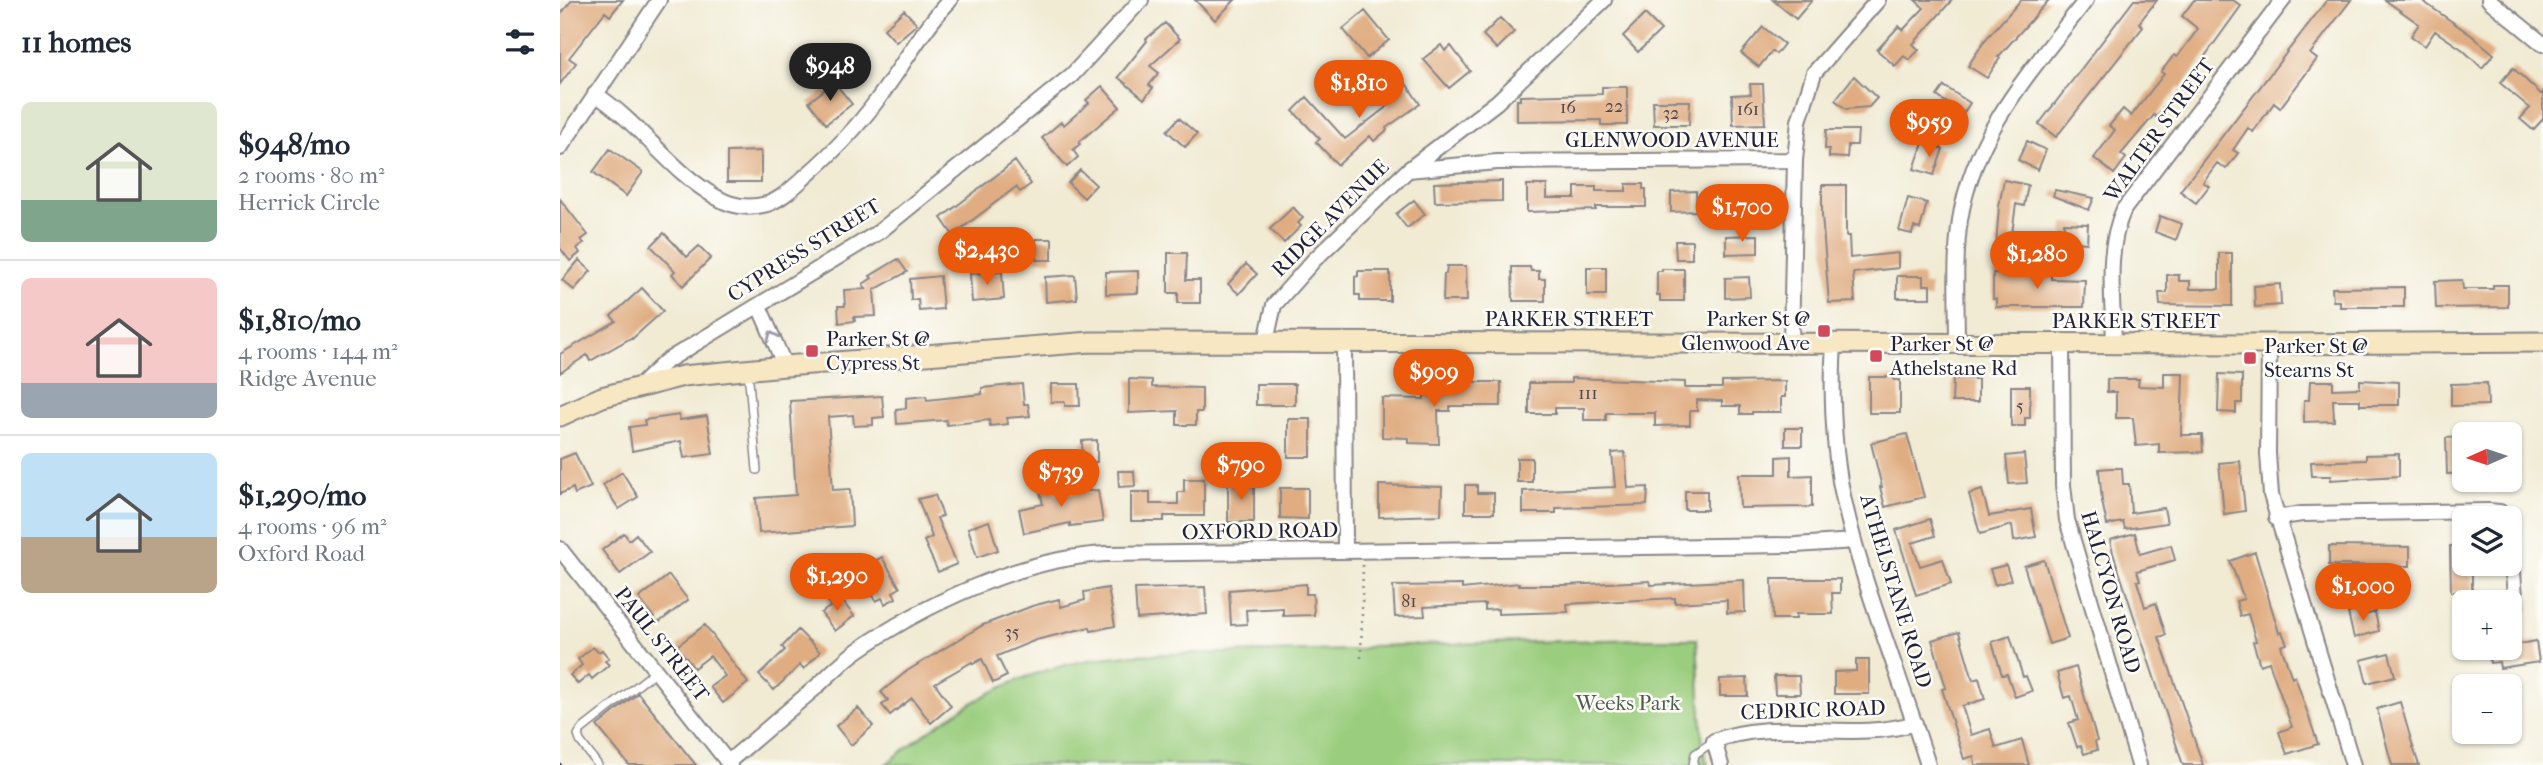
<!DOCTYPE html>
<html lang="en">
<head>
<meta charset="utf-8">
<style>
  :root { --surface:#fff; --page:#f6f6f7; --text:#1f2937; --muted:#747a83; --line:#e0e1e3; --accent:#ea580c }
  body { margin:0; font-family:"IM FELL French Canon",serif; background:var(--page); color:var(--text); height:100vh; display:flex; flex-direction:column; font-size:26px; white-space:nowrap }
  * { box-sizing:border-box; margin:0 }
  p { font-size:23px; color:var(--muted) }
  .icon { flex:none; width:38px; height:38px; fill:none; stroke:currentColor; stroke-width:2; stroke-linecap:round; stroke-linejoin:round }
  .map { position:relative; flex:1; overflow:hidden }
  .sheet { display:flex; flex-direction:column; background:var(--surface); width:560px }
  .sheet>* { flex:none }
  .needle { width:46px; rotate:267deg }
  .buttons { position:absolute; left:1892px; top:422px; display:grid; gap:14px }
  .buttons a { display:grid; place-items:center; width:70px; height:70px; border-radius:10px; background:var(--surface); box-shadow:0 2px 5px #0004; font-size:35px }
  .price { position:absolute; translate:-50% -60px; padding:0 16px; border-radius:24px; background:var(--accent); color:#fff; font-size:23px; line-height:46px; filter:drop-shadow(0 2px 4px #0008) }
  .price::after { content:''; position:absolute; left:50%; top:42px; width:21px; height:16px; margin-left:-10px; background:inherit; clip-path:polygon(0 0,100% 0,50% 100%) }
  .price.current { background:#222; color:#fff }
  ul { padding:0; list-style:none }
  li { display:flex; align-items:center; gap:21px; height:175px; padding:0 21px }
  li+li { border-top:2px solid var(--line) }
  li span { display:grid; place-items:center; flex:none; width:196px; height:140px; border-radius:10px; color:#555 }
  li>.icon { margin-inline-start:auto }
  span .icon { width:84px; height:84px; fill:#fffc; stroke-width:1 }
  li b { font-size:30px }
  h2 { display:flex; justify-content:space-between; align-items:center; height:84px; padding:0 21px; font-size:30px }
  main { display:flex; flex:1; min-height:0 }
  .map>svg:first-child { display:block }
  .green { fill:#9acd7d; stroke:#5e785c; stroke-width:2 }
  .building { fill:#e0ad82 }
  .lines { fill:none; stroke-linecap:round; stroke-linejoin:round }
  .service-casing { stroke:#8a8688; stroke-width:10 }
  .minor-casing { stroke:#8a8688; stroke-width:18 }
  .secondary-casing { stroke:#8a8688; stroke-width:23 }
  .path { stroke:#8a8688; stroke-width:2.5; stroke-dasharray:2 5; stroke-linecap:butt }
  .service { stroke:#fff; stroke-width:7 }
  .minor { stroke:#fff; stroke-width:14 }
  .secondary { stroke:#f7e8c3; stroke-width:19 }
  .tram { stroke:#22223b; stroke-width:2 }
  .oneway { stroke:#9c9ca7 }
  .poi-dot { fill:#d1495b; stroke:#fdfcf7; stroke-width:2.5 }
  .labels { text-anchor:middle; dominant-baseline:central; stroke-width:5; stroke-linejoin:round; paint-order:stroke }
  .number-label { font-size:18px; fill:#52454d }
  .street-label { font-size:21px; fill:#22223b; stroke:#fdfcf7 }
  .poi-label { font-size:21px; fill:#22223b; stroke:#fdfcf7; text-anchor:start }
  .park-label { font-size:21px; fill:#4c5e52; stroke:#fdfcf7 }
</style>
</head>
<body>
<main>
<section class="sheet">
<h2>11 homes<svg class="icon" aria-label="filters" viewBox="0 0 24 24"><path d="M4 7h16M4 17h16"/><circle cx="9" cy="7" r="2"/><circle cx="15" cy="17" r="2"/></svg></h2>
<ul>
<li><span style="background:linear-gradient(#dfe7d0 70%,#7fa58c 0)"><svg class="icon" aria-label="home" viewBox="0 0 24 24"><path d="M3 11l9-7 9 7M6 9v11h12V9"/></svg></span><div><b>$948/mo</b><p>2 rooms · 80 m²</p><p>Herrick Circle</p></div></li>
<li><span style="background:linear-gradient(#f6c9c9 75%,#9aa5b1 0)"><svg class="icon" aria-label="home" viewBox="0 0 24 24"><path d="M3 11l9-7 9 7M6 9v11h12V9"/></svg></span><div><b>$1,810/mo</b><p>4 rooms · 144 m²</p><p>Ridge Avenue</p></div></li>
<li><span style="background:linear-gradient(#bfe0f5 60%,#b9a48a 0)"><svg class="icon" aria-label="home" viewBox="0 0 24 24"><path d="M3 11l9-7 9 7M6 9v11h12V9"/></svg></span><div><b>$1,290/mo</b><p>4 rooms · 96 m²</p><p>Oxford Road</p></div></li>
</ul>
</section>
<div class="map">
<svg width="1983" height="765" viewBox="0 0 1983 765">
  <rect width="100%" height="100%" fill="#fdfcf7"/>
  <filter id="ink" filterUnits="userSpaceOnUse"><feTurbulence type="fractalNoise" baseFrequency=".0143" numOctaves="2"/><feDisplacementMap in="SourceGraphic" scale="14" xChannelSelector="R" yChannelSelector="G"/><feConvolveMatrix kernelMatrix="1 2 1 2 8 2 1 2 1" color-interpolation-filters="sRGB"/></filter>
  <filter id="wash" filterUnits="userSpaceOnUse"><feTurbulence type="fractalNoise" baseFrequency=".00686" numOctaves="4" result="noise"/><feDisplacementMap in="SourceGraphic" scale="28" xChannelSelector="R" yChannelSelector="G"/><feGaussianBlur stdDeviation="1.57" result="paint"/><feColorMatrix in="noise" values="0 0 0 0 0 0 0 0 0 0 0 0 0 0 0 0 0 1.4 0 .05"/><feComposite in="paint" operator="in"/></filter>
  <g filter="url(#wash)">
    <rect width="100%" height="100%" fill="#f1ebd4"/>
    <path class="green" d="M1087,639H1137L1143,749L1148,765H325C402,702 467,663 568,655L797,650L812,646Z"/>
    <g id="blocks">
      <path class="building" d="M12,0H63L50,16L45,12L9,58L16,63L0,84V15Z
        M635,0H675L655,20Z
        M1213,0H1252L1236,19Z
        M1355,0H1392L1353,44L1359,50L1349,60L1344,56L1335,66L1317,50L1339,26L1343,30L1364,8Z
        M1461,0H1489L1438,57L1440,58L1427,78L1408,66L1425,40Z
        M1574,0H1597L1579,23L1583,27L1496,137L1479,124Z
        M1634,0H1673L1681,6L1622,88L1620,86L1596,117L1594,115L1561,154L1566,158L1554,174L1534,158L1555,130L1549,126L1563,109L1571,116L1604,74L1601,72L1614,55L1617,57L1638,29L1622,16Z
        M1767,0H1791L1750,54L1757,59L1720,108L1714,103L1693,132L1688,128L1673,150L1678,153L1666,169L1657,163L1643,182L1649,186L1636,203L1620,191Z
        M1825,0H1861L1911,35L1934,54L1922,68L1903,50L1875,31L1865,46L1851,36L1859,24Z
        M344,10L357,24L336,42L324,29Z
        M805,11L829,40L807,58L783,29Z
        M1085,14L1101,30L1078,52L1063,36Z
        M940,18L954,32L937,49L923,35Z
        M605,23L620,39L590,66L599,73L589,85L593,88L584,99L558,77L587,41L586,39Z
        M1203,27L1224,44L1216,54L1212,51L1199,67L1181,53Z
        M881,45L885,51L891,46L910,71L889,88L863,59Z
        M1953,68L1981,94L1983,92V119L1973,130L1960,119L1970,108L1940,83Z
        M836,69L860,104L826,128L827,130L814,141L810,136L778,165L756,142L760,139L733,111L747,97L785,139L829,105L827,102L829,101L821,88L830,82L826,76Z
        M1294,76L1317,98L1309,107L1286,109L1275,100Z
        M274,82L292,104L266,124L249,102Z
        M1190,84H1203L1205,124L1173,125L1172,95L1191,94Z
        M542,86L560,107L519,142L520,144L513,150L518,157L507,167L482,138L501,122L504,125L529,103L526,100Z
        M1384,86L1410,103L1394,128L1378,118L1387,103L1377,96Z
        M1042,87H1067V125H1041V120L957,121V100H960V96L1042,94Z
        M1093,101H1130L1129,125H1094Z
        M619,118L637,134L625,147L607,131Z
        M1266,130H1298L1297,145H1288L1287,158L1269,157V149H1265Z
        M1467,141L1486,150L1478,170L1458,160Z
        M1363,143L1383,149L1374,175L1354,169Z
        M50,149L83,172L66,196L33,172Z
        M201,151V182H167V152Z
        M455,161L471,184L460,192L456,187L393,235L381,218Z
        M520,170L536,185L524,198L508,183Z
        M1444,180L1468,185L1464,206L1456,204L1450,248L1436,246L1439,206Z
        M942,181V201L875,202L874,183Z
        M1066,184H1083V189H1086V207H1036V210L967,212V185H987V198H1015V187H1036V191H1066Z
        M1262,185H1286V236H1289L1290,258L1338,253V268L1293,273L1295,302L1269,303L1262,215Z
        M1202,189L1203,209L1167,210V190Z
        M1495,190L1534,198L1529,210L1493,196Z
        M1136,191L1137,211L1111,212V192Z
        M1348,198L1367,203L1360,229L1354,227L1352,234L1339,231Z
        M0,199L28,235L21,240L24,243L17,248L20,253L10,261L0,248Z
        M854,200L865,214L847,228L836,214Z
        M733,207L743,218L738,223L741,226L724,243L710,229Z
        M1600,216L1622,224L1616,240L1595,232Z
        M1504,223L1528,224L1527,243L1503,241Z
        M104,233L127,257L139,246L151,258L123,286L112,274L115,271L91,246Z
        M1198,235V253L1166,254V236Z
        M476,239H492V260H476Z
        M1115,241H1132V259H1116Z
        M608,253H627L626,280H640V303H618V293H608Z
        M1659,253H1672V306L1600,305L1599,293H1607V275H1619V281H1630V289H1659Z
        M338,259L347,272L314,290L316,316L294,317L295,321L279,323L278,306H285L284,290L306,289L303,284L312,278L310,276Z
        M19,260L31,271L14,290L2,280Z
        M686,264L697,274L679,294L668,284Z
        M887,266H906L907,301H883L884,274H886Z
        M952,267H970L971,271H979V279H985V301H953Z
        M1027,267H1046V295H1027Z
        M1102,269H1124V301H1100V295H1097V271H1102Z
        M578,271V293L546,294V272Z
        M798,271H830V301H800V295H795V277L798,276Z
        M442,272L444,299L412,302L410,274Z
        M1433,273H1468L1491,275V279L1525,280L1524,307H1436V299H1433Z
        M515,275L517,299L486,302L485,277Z
        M380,276L383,309L359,311L358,299L351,300L350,279Z
        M1337,276H1363V285H1370V298H1337Z
        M1189,277L1190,297L1165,298V278Z
        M1902,280L1903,289H1933V285H1948V307L1876,308L1875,281Z
        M1720,284L1721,305L1695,307L1694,286Z
        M1844,287V307H1780V301H1773L1772,288Z
        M82,288L103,311L72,339L71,338L30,361L27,355L0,373V354L56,321L51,316Z
        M1604,373H1623L1621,435H1642L1643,452L1599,453V444L1576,446L1573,418H1556V392H1547V379H1579L1578,386L1604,387Z
        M1659,374L1682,375V403H1676V413L1658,412Z
        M1309,377H1334V380H1340V413H1309Z
        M1011,378L1125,382V388H1162V382L1225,381V397H1221V412H1192V414H1180V406H1162V401L1137,400V411H1130V425L1095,426V413H1046V420H1024V408H995V414H969V383H1011Z
        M569,379L592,380V387L642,388V412H636V425H617V411L569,413Z
        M1393,379H1418V402H1392Z
        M1800,380L1839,382V405H1800V400H1773L1774,421L1744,422V400H1749L1750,381H1773V389L1800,388Z
        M864,382H941V406H890V411H878L879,444L849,443V438L822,437V398L864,399Z
        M1927,383L1928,405L1891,406V384Z
        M462,384L464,404H468L470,416L447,418L448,424L430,426L429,420L387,425L386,420L337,424L336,409L346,408V398L366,396L367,400L422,394V388Z
        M491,384H519L520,406H505V402H491Z
        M696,384H735V405H696Z
        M1451,386H1470V418H1465V426H1451Z
        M322,396L324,417L313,418V425L294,426L293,415L268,417L273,490L290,489L292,526L199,533L196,498L236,495L230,401Z
        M119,415L120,420L147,416L153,454L124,458L121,441L72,451L69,427L85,425L84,420Z
        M728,419H751V457H728Z
        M1225,428H1242V446H1225Z
        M1347,434L1364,497L1325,507L1320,487H1322L1311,443Z
        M1904,437V473L1887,474L1886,438Z
        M537,440V462H523L522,441Z
        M1065,452L1068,488L1088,487L1087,505L996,508V513H963V491L1055,487L1052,453Z
        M15,453L31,487L15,494L13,488L0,494V459Z
        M1464,454L1467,483L1449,484L1446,456Z
        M1839,454V476L1770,480L1771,476H1752L1751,462L1806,460V455Z
        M1231,456V476L1252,475V507L1180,508L1179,474H1217V457Z
        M957,458H972V482H957Z
        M1680,461L1685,511L1664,514L1659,463Z
        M1551,468H1562L1563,484H1569L1571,513L1604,508L1607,523L1565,529L1563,522L1547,525L1542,501L1539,469Z
        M558,471H574L575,486L559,487Z
        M62,472L78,497L59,509L43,485Z
        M492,478L495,495L538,490L543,522L510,526V523L464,533L459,509L483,504L477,479Z
        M624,479H644V516H604V521H571V492H590V504H618V492H624Z
        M668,482H694V522H668Z
        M819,485L882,487L881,515L819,517Z
        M905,485H917V493H934V513H905Z
        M720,488H748V519L720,518Z
        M1422,490L1429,516L1471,509L1476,537L1454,541L1452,525L1420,534L1409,494Z
        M1125,491H1147V510H1125Z
        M375,495L383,516L377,518L397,564L378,572L364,541L372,537L358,499Z
        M1370,519L1375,536L1352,543L1360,566L1383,559L1391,584L1356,595L1336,530Z
        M429,521L438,550L417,557L408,528Z
        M64,533L69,540L76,534L90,552L60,574L42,550Z
        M1575,533L1580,554L1611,545L1615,560L1577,571L1580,580L1577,581L1585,607L1596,603L1606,635L1599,637L1643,765H1623L1553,553L1550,540Z
        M1769,546L1850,547V566L1769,565Z
        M1890,546H1904V564H1912V591L1891,592Z
        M1695,552L1719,633L1722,632L1727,644L1721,646L1732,678L1735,676L1758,744L1727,754L1719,732L1732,727L1709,662L1700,665L1693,642L1696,641L1688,614L1680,616L1676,601L1684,599L1670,561Z
        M322,557L340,588L333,592L336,598L325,604L322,598L316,601L298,570Z
        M1484,560L1508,638L1489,644L1464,566Z
        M1446,565L1451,580L1435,585L1430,569Z
        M109,575L128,600L98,623L79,598Z
        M1212,579H1280V593H1272L1273,614H1236V619H1213Z
        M1184,580L1185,612L1167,613V600L1115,603V598L1007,604L1008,612L971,613L938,614V609L925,610V604L864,607L865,616L835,617L833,586L902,585V589L959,583V585H1006L1090,581L1091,585Z
        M746,584V594H753L754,615L723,616V608L686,610L687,624L671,625L669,590Z
        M645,587L647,614L577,619L575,589Z
        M548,588L555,626L531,631L530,627L476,640L437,656L447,676L433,683L422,659L413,664L412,662L375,683L391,706L371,723L352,698L330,715L322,705L328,700L321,692L347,671L423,625L472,606L499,599L501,607L525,600L524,592Z
        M276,593L294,616L275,631L261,613L271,606L267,600Z
        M1804,609L1805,615L1815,612L1819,631L1794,638L1788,613Z
        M145,625L188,683L163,703L150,687L165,676L150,656L134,668L117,646Z
        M238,630L260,652L244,669L240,665L214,690L199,675L225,650L222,647Z
        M1399,632L1413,680L1419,678L1425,699L1402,706L1411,735L1430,729L1436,748L1462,740L1469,765H1415L1414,756L1404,759L1382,689L1386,688L1372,640Z
        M1450,636L1463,677L1466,676L1472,691L1455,697L1447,674L1442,675L1432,642Z
        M1976,641L1979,662L1940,668L1939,662L1930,663L1928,650Z
        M33,647L38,652L42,650L49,658L45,661L49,665L32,679L29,675L18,684L10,675L22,665L18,659Z
        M1829,653L1835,676L1807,683L1801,660Z
        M1296,660H1309V694H1274V672L1296,671Z
        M1516,667L1537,741L1535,742L1537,750L1524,754L1521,746L1517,747L1509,723L1518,720L1511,696L1504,698L1497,673Z
        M1214,676H1239L1240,694H1215Z
        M1187,678L1188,696H1160V679Z
        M78,693L136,765H69L37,726Z
        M1840,702L1854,750L1859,765H1832L1817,709Z
        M298,708L313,726L291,745L276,726Z"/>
    </g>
  </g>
  <g filter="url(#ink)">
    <use href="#blocks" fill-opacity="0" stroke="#8a8688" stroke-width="2"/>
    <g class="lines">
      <g class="service-casing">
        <path id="service" d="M188,370L197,470
          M38,765L20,741L18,735L21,730L96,671
          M1133,765L1135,754L1154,741"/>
      </g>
      <g class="minor-casing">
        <path id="minor" d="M1929,0L1983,44
          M35,94C80,123 110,171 156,197C172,207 189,209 207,204C222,199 235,186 246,176C271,154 295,130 315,103C341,69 361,31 390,0
          M0,148L99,0
          M1235,160L1239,121L1254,73L1318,0
          M848,170L937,162L1235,160L1231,343
          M199,306L225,366
          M706,341L714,305L754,260L848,170L937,102L1044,0
          M784,342L785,551
          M1274,343C1271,386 1273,438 1280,481C1298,577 1339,671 1368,765
          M1397,343C1397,303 1394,260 1400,220C1414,131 1473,69 1526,0
          M1502,343L1503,485L1507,520L1579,765
          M1554,343C1553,299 1545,250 1564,209L1723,0
          M1709,344L1708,454L1711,495L1793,765
          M80,386L105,362L319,232L512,75L581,0
          M1716,518L1742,514L1928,511L1940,512L1946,518
          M1950,539L1956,607
          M0,549L170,765
          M168,762C197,738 225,713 254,689C267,677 280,664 294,653C362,605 462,558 546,554L1236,545L1294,541
          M1161,765L1154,741C1217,716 1292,743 1355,723"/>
      </g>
      <g class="secondary-casing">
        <path id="secondary" d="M0,416L42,397L123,376L225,366L531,342L1709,344L1983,342"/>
      </g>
      <path class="path" d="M801,658L803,564"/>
      <use href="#service" class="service"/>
      <use href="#minor" class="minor"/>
      <use href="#secondary" class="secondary"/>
      <path class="tram" d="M0,764L1,765"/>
    </g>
    <defs><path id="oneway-chevron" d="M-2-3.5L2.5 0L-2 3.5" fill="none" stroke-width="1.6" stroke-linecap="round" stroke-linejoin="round" transform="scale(1.75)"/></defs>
    <use class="oneway" href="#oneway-chevron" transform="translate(212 336) rotate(-113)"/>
  </g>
  <g class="poi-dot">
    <rect x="1257" y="324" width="14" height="14" rx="3.5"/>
    <rect x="245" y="344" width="14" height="14" rx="3.5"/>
    <rect x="1309" y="349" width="14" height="14" rx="3.5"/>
    <rect x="1683" y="351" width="14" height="14" rx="3.5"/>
  </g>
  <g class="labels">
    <g class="number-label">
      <text x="1054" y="106">22</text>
      <text x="1008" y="107">16</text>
      <text x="1188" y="109">161</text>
      <text x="1111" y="113">32</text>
      <text x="1028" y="393">111</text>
      <text x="1460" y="406">5</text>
      <text x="849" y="601">81</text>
      <text x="452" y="632">35</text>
    </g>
    <g class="street-label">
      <text transform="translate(1599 130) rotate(-54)">WALTER STREET</text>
      <text x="1112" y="140">GLENWOOD AVENUE</text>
      <text transform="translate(770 218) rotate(-45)">RIDGE AVENUE</text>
      <text transform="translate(244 250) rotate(-32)">CYPRESS STREET</text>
      <text x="1009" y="319">PARKER STREET</text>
      <text x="1576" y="321">PARKER STREET</text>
      <text transform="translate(700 531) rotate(-1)">OXFORD ROAD</text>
      <text transform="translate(1336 591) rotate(73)">ATHELSTANE ROAD</text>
      <text transform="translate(1551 592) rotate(74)">HALCYON ROAD</text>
      <text transform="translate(102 644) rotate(52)">PAUL STREET</text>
      <text transform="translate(1253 710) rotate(-2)">CEDRIC ROAD</text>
    </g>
    <g class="poi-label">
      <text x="1250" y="319" text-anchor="end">Parker St @<tspan x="1250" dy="24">Glenwood Ave</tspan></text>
      <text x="266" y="339">Parker St @<tspan x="266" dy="24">Cypress St</tspan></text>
      <text x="1330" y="344">Parker St @<tspan x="1330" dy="24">Athelstane Rd</tspan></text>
      <text x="1704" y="346">Parker St @<tspan x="1704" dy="24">Stearns St</tspan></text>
    </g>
    <g class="park-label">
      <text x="1068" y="703">Weeks Park</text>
    </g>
  </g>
</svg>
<div class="buttons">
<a><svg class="needle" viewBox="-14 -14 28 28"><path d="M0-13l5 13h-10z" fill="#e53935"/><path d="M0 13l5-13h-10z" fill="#747a83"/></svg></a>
<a><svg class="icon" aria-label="layers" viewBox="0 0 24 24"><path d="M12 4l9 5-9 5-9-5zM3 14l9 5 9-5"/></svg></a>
<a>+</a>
<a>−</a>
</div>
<b class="price current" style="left:270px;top:103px">$948</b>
<b class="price" style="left:799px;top:120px">$1,810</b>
<b class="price" style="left:1369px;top:159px">$959</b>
<b class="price" style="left:1182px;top:244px">$1,700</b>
<b class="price" style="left:427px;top:287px">$2,430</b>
<b class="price" style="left:1477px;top:291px">$1,280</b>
<b class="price" style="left:874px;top:409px">$909</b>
<b class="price" style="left:681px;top:502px">$790</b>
<b class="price" style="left:501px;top:509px">$739</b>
<b class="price" style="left:277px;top:613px">$1,290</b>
<b class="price" style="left:1803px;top:623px">$1,000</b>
</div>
</main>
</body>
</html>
